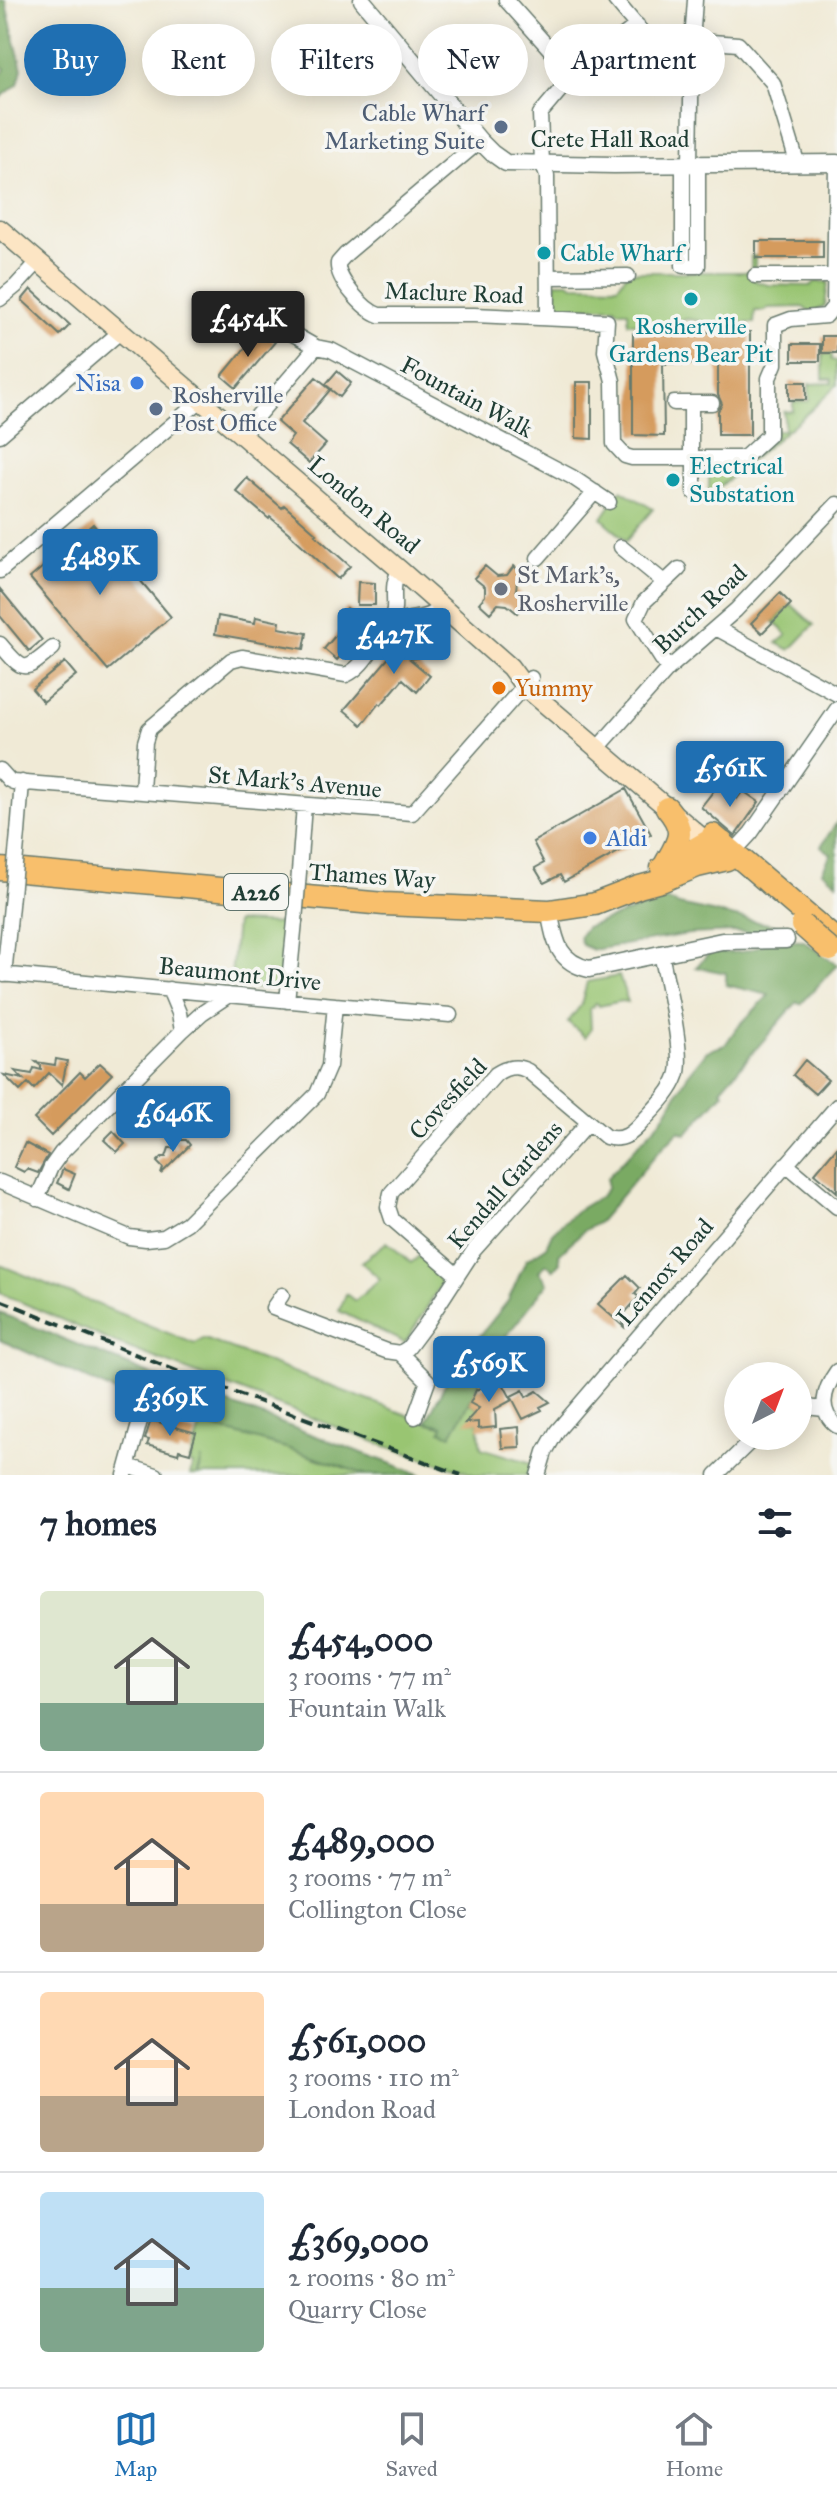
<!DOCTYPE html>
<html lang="en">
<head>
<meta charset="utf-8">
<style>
  :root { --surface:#fff; --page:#f2f2f3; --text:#1f2937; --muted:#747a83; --line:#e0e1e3; --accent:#1f6fb2 }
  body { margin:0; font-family:"IM FELL Great Primer",serif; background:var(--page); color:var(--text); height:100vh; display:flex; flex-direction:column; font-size:30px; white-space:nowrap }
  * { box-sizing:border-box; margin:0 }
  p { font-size:26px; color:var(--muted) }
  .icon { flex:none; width:44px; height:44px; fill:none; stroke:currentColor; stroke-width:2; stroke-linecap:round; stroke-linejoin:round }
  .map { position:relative; height:1475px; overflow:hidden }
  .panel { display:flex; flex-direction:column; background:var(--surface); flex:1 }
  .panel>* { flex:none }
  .hud { position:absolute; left:24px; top:24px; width:790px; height:72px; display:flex; gap:16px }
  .needle { width:52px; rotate:42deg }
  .controls { position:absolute; left:724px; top:1362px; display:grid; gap:16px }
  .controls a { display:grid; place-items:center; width:88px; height:88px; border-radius:50%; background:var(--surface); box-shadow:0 4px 20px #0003; font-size:40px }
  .price { position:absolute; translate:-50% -68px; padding:0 18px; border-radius:8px; background:var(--accent); color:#fff; font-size:26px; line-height:52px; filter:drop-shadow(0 2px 4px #0008) }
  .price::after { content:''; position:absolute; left:50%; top:48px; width:24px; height:18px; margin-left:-12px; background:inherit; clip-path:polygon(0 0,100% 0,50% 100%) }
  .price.current { background:#222; color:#fff }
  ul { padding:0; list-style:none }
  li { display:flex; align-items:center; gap:24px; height:200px; padding:0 40px }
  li+li { border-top:2px solid var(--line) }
  li span { display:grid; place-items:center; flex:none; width:224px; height:160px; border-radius:8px; color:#555 }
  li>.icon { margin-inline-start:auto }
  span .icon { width:96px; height:96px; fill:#fffc; stroke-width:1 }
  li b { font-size:34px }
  h2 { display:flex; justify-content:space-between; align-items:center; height:96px; padding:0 40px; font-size:34px }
  .chip { padding:0 28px; border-radius:36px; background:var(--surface); box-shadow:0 4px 20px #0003; font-size:28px; line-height:72px }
  .chip.current { background:var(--accent); color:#fff }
  .dock { display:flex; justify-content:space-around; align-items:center; height:112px; border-top:2px solid var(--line); background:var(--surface); font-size:22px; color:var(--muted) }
  .dock a { display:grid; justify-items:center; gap:4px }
  .dock .current { color:var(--accent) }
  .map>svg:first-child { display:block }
  .green { fill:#99c572; stroke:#5c8153; stroke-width:2 }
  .forest { fill:#7aaa64; stroke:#4c744c; stroke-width:2 }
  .building { fill:#d59b5d }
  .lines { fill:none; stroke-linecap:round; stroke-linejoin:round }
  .minor-casing { stroke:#687a6d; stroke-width:17 }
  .tertiary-casing { stroke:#687a6d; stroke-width:19 }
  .secondary-casing { stroke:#687a6d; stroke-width:21 }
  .primary-casing { stroke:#687a6d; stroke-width:25 }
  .minor { stroke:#fff; stroke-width:14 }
  .tertiary { stroke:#fff; stroke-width:16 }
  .secondary { stroke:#fce5c4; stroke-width:18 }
  .primary { stroke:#f8bf6c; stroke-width:22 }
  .rail { stroke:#1f3d34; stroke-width:4; stroke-dasharray:12 6; stroke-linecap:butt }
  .minor-bridge-casing { stroke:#687a6d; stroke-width:17; stroke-linecap:butt }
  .primary-bridge-casing { stroke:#687a6d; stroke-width:25; stroke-linecap:butt }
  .minor-bridge { stroke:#fff; stroke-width:14 }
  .primary-bridge { stroke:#f8bf6c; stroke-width:22 }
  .service-dot { fill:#5c6f8a; stroke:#f6f6f2; stroke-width:3 }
  .culture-dot { fill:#0f9aa8; stroke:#f6f6f2; stroke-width:3 }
  .shop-dot { fill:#3f7fe0; stroke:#f6f6f2; stroke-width:3 }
  .worship-dot { fill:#6b7280; stroke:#f6f6f2; stroke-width:3 }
  .food-dot { fill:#e8710a; stroke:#f6f6f2; stroke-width:3 }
  .labels { text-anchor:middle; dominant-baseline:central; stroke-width:7; stroke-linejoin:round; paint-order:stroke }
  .shield { fill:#f6f6f2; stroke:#60746d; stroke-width:2 }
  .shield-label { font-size:22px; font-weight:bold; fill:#1f3d34 }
  .service-label { font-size:24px; fill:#4e5e75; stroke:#f6f6f2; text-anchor:end }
  .street-label { font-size:24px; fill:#1f3d34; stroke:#f6f6f2 }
  .culture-label { font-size:24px; fill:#0d838f; stroke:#f6f6f2; text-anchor:start }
  .shop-label { font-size:24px; fill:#366cbe; stroke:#f6f6f2; text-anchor:end }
  .worship-label { font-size:24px; fill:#5b616d; stroke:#f6f6f2; text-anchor:start }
  .food-label { font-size:24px; fill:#c56008; stroke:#f6f6f2; text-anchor:start }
</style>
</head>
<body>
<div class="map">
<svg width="837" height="1475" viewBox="0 0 837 1475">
  <rect width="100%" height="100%" fill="#f6f6f2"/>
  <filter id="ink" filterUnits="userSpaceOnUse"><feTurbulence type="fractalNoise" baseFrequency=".0125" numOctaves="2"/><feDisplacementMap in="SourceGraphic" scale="16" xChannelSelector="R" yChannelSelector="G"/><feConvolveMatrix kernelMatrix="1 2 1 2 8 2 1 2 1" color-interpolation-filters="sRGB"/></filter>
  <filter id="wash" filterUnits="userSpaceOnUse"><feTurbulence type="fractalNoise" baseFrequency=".006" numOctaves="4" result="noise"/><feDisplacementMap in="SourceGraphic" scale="32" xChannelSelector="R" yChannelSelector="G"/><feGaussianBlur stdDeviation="1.8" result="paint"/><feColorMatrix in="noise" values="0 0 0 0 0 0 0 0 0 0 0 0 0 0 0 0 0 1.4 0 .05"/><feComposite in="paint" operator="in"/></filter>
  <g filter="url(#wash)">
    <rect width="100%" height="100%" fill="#f0ead6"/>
    <path class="green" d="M751,256H755V281L768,285L810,286L815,282H828L825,306L816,311H808L803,307L768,308L764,311H755L754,323H714L688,319L670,323H628V311H619L615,307H579C573,312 568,311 560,310L556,304V282H569L573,285L618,286L628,272H751Z
      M823,354H832V360L837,361V385L810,411L713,492L699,496V493L709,491V465L710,474H733L734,464H744L775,436V430H784V412L793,411V402L809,401V384L832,383V379H823Z
      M621,490L653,509L626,541L602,518Z
      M791,604L814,625L790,650L777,643L787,635L774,622Z
      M236,922L285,924L281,978L271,989L230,988Z
      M619,976L628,1002L621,1001L599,1006L597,1003L594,1004V1007L590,1008L591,1029L585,1037L568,1022L581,1005L587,982Z
      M387,1242L411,1263L419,1256L446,1276L405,1343L339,1311L346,1294L355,1301L380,1279L361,1262Z
      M0,1265L195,1344L205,1339L426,1422L444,1427L450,1434L470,1403L479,1408V1415L470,1421L478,1422L481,1448L532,1463L528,1475H476L383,1445L113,1342L0,1293Z
      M201,1424L286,1448L367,1475H199L202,1459L197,1475H190L193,1465L189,1464Z"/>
    <path class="forest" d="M0,0H5L22,69L18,84L0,98V76L5,69L0,65Z
      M837,822V883L822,871L831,854L821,846Z
      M661,898L679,905L777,926L782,935L734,932L689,934L593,950L582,945L579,937L586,927L660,901Z
      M771,940L804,941L837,965L801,1004L797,1002L721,1089L724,1092L686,1134L679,1131L658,1152L599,1222L582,1232L559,1254L560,1262L553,1270L547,1264L539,1271L548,1283L493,1353L476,1391L451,1435L441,1431L443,1426L426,1422L446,1382L462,1358L508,1301L526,1260L546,1247L552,1233L576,1211L601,1196L607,1189V1178L663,1118L687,1076L707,1051L725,1045L736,1029L769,995L726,985V973L696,967L710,952C737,954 748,953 771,940Z
      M0,1313L169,1382L422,1475H367L286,1448L201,1424L142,1404L0,1340Z"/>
    <g id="blocks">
      <path class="building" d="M756,241H823V258H756Z
        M31,289L70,325L60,335L22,300Z
        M260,330L275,342L236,388L222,376Z
        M703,332H750V435H718V411L722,404L718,395V364H663L664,436L633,435V333Z
        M822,336H837V353H822Z
        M792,344H820V361H792Z
        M337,371L351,383L340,397L325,385Z
        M316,377L331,389L302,423L326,444L309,463L287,444L293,436L277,422Z
        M576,382H592V439L576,438Z
        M789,382H806V400H789Z
        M247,478L282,508L284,505L309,527L317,534L315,535L350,566L338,579L289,533L270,517L269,519L236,491Z
        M93,524L171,617L108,670L30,578Z
        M485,566L497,576L507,575L514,566L523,574L517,581L516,590L527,600L517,613L507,605L498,604L490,613L479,603L485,596V587L474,578Z
        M358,582L375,583V605H357Z
        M0,589L42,640L29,651L0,616Z
        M780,593L791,604L762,633L751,623Z
        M347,608L367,624L337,660L324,649L347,622L340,616Z
        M218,616L255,623L256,617L280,622L279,628L307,633L304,649L215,634Z
        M436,634V636H441L443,645L438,646L439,651L433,652V655L410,659L430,676L417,692L403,679L381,705L379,703L362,725L344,710L397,648L413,638Z
        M65,662L76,675L43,702L32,689Z
        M719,784L737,799L743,791L759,802L735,836L701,807Z
        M626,789L651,834L564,882L560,875L544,883L535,868L544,863L533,842Z
        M56,1059L67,1061L62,1085L49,1073L34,1089L28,1083L20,1091L4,1075L23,1079L15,1071L32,1074L34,1068L41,1070V1066L36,1062L55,1065Z
        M805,1060L828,1080L815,1094L793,1075Z
        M100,1063L112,1074L51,1136L34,1119L80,1072L85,1077Z
        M113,1131L125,1144L117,1152L104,1140Z
        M176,1140H186L190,1145L161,1174L163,1168L157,1162L162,1157H166L169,1148H176Z
        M25,1143L48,1155L38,1173L27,1169L24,1172L14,1167Z
        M837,1147V1192L815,1173Z
        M63,1169L75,1174L69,1189L57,1183Z
        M627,1275L640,1288L635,1294L639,1297L622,1316L624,1327L598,1304Z
        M500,1378L512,1400L495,1409L496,1427L478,1429V1422L465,1423L479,1408L470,1403L476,1390Z
        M523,1390L526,1397L537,1391L550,1402L540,1407L542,1410L523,1419L511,1396Z
        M151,1420L196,1433L190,1453L179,1450L178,1454L147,1445L149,1440L145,1439Z
        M519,1427L520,1447L502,1448L500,1429Z"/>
    </g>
  </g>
  <g filter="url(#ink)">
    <use href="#blocks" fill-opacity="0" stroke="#687a6d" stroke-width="2"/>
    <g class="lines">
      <g class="minor-casing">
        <path id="minor" d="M506,0L573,75
          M615,0L646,37L738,44L773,83L797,162
          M480,141L346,254L338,263C336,279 364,310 379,315H474L607,321L605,351L613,381L614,444L625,456L632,458H740L746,456L769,435V378L775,364V325L791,319L826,316L834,306L836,163
          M690,163L692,42L695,0
          M683,164V266H698V163
          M755,276H836
          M548,277L628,276
          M0,299L16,286L38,262
          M548,318L547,176L542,163L540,114L573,75L637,25
          M249,327L256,318H265L316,347L331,350L572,477L609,502
          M674,403H712
          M0,435L120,332
          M241,435L316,347
          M691,458V403
          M694,458V492
          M621,547L664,582
          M538,558L595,492
          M0,571L201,400
          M716,628L837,694
          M388,629C390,623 393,615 394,609C395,595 391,583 400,570
          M0,644C25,674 24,672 53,648
          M668,669L636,619L644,602L679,569
          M597,749L668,669L736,610L837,504
          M0,770L9,780L13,782L412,813L531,678
          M142,791L145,742L149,729L231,660L242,657L346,675C366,666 374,641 389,628C406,614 424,623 441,607
          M18,833L22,782
          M729,857L751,833L837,709
          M299,872L304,805
          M0,974L335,1005L329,1066L317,1094L187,1223L164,1237L146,1239L129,1237L0,1182
          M4,975L9,926
          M287,1001L295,921
          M335,1005L450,1015
          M182,1031L202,1013L229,995
          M786,1164L837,1207
          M37,1199L51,1167L61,1153L182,1031L179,1013L169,989
          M457,1275L392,1219L388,1207L391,1193L496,1074C506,1067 518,1065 528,1071L606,1137C623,1142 633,1133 643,1121C655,1108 671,1093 677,1076C685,1054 666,980 661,953
          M282,1295L273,1308L386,1351L400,1353L428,1381L415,1417
          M400,1353L408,1348L426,1324L474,1250L588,1123
          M837,1371C824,1389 817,1411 837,1426
          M798,1406L824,1409
          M128,1466L156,1475
          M125,1475L143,1410
          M538,1475L545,1452L557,1431L837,1106
          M716,1475L756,1436"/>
      </g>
      <g class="tertiary-casing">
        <path id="tertiary" d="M362,0L480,141L492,153L506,163L614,165L837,163
          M549,911C555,940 557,962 589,969L722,941L786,940"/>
      </g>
      <g class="secondary-casing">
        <path id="secondary" d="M0,229L400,570L510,667L524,686L707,842"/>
      </g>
      <g class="primary-casing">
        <path id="primary" d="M713,835L837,941
          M665,865C679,840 687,832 667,808
          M662,868L707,842L723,843
          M0,869L384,904L549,911L595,904L639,887L661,881L697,866L727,859"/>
      </g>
      <use href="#minor" class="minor"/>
      <use href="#tertiary" class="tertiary"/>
      <use href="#secondary" class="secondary"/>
      <use href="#primary" class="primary"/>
      <path class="rail" d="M0,1300L189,1376L461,1475"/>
      <g class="minor-bridge-casing">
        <path id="minor-bridge" d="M295,921L299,872
          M9,926L18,833"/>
      </g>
      <g class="primary-bridge-casing">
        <path id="primary-bridge" d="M802,925L830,950"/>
      </g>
      <use href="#minor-bridge" class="minor-bridge"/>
      <use href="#primary-bridge" class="primary-bridge"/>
    </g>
  </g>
  <g class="service-dot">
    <circle cx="501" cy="127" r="8"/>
    <circle cx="156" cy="409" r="8"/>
  </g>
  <g class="culture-dot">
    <circle cx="544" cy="253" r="8"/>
    <circle cx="691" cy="299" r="8"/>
    <circle cx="673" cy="480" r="8"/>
  </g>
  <g class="shop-dot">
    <circle cx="137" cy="383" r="8"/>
    <circle cx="590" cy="838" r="8"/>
  </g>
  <circle class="worship-dot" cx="501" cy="589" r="8"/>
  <circle class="food-dot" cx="499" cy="688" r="8"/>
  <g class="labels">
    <rect class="shield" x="224" y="874" width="64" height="36" rx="6"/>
    <g class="shield-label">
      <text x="256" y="892">A226</text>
    </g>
    <g class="service-label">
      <text x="485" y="113">Cable Wharf<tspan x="485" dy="28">Marketing Suite</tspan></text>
      <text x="172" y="395" text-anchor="start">Rosherville<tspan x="172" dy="28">Post Office</tspan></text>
    </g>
    <g class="street-label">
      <text x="610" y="139">Crete Hall Road</text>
      <text transform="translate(454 293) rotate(2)">Maclure Road</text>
      <text transform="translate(467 397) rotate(28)">Fountain Walk</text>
      <text transform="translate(364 505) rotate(40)">London Road</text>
      <text transform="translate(700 609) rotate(-43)">Burch Road</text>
      <text transform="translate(295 782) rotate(5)">St Mark's Avenue</text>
      <text transform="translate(372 876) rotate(4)">Thames Way</text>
      <text transform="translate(240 974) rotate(6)">Beaumont Drive</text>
      <text transform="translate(448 1099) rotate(-47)">Covesfield</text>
      <text transform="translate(505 1185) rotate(-49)">Kendall Gardens</text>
      <text transform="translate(665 1272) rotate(-49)">Lennox Road</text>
    </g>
    <g class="culture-label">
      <text x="560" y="253">Cable Wharf</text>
      <text x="691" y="326" text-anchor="middle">Rosherville<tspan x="691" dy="28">Gardens Bear Pit</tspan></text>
      <text x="689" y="466">Electrical<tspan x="689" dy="28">Substation</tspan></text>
    </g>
    <g class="shop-label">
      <text x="121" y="383">Nisa</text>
      <text x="606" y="838" text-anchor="start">Aldi</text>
    </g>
    <g class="worship-label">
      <text x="517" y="575">St Mark's,<tspan x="517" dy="28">Rosherville</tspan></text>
    </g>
    <g class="food-label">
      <text x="515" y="688">Yummy</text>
    </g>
  </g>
</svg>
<div class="controls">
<a><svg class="needle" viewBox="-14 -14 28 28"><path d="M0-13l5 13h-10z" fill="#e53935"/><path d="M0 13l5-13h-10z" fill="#747a83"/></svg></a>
</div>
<b class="price current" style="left:248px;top:359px">£454K</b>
<b class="price" style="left:100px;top:597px">£489K</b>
<b class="price" style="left:394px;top:676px">£427K</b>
<b class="price" style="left:730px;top:809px">£561K</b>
<b class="price" style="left:173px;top:1154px">£646K</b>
<b class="price" style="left:489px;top:1404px">£569K</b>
<b class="price" style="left:170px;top:1438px">£369K</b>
<div class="hud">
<a class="chip current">Buy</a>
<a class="chip">Rent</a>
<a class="chip">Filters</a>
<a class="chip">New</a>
<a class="chip">Apartment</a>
</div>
</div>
<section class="panel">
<h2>7 homes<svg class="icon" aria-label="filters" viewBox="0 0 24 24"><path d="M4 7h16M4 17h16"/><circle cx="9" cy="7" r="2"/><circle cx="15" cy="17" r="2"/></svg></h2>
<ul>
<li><span style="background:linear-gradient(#dfe7d0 70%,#7fa58c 0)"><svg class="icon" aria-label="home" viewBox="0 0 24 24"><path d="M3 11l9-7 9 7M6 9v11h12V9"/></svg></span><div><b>£454,000</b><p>3 rooms · 77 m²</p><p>Fountain Walk</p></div></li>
<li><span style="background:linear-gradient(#ffd9b3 70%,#b9a48a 0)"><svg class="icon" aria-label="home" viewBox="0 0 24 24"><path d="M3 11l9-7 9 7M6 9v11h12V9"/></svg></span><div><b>£489,000</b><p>3 rooms · 77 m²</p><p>Collington Close</p></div></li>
<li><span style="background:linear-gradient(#ffd9b3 65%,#b9a48a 0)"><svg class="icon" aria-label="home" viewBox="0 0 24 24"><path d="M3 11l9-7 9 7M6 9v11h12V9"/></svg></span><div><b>£561,000</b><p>3 rooms · 110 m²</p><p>London Road</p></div></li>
<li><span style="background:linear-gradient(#bfe0f5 60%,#7fa58c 0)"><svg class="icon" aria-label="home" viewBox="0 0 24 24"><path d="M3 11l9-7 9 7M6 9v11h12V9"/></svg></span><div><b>£369,000</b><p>2 rooms · 80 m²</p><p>Quarry Close</p></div></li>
</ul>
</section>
<nav class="dock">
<a class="current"><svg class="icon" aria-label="map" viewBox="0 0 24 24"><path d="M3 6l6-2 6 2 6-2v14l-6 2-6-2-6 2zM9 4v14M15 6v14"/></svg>Map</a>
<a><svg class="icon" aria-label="saved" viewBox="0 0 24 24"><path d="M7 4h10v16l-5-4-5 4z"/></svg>Saved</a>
<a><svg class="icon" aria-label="home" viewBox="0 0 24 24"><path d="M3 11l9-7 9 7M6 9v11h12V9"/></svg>Home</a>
</nav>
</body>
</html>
